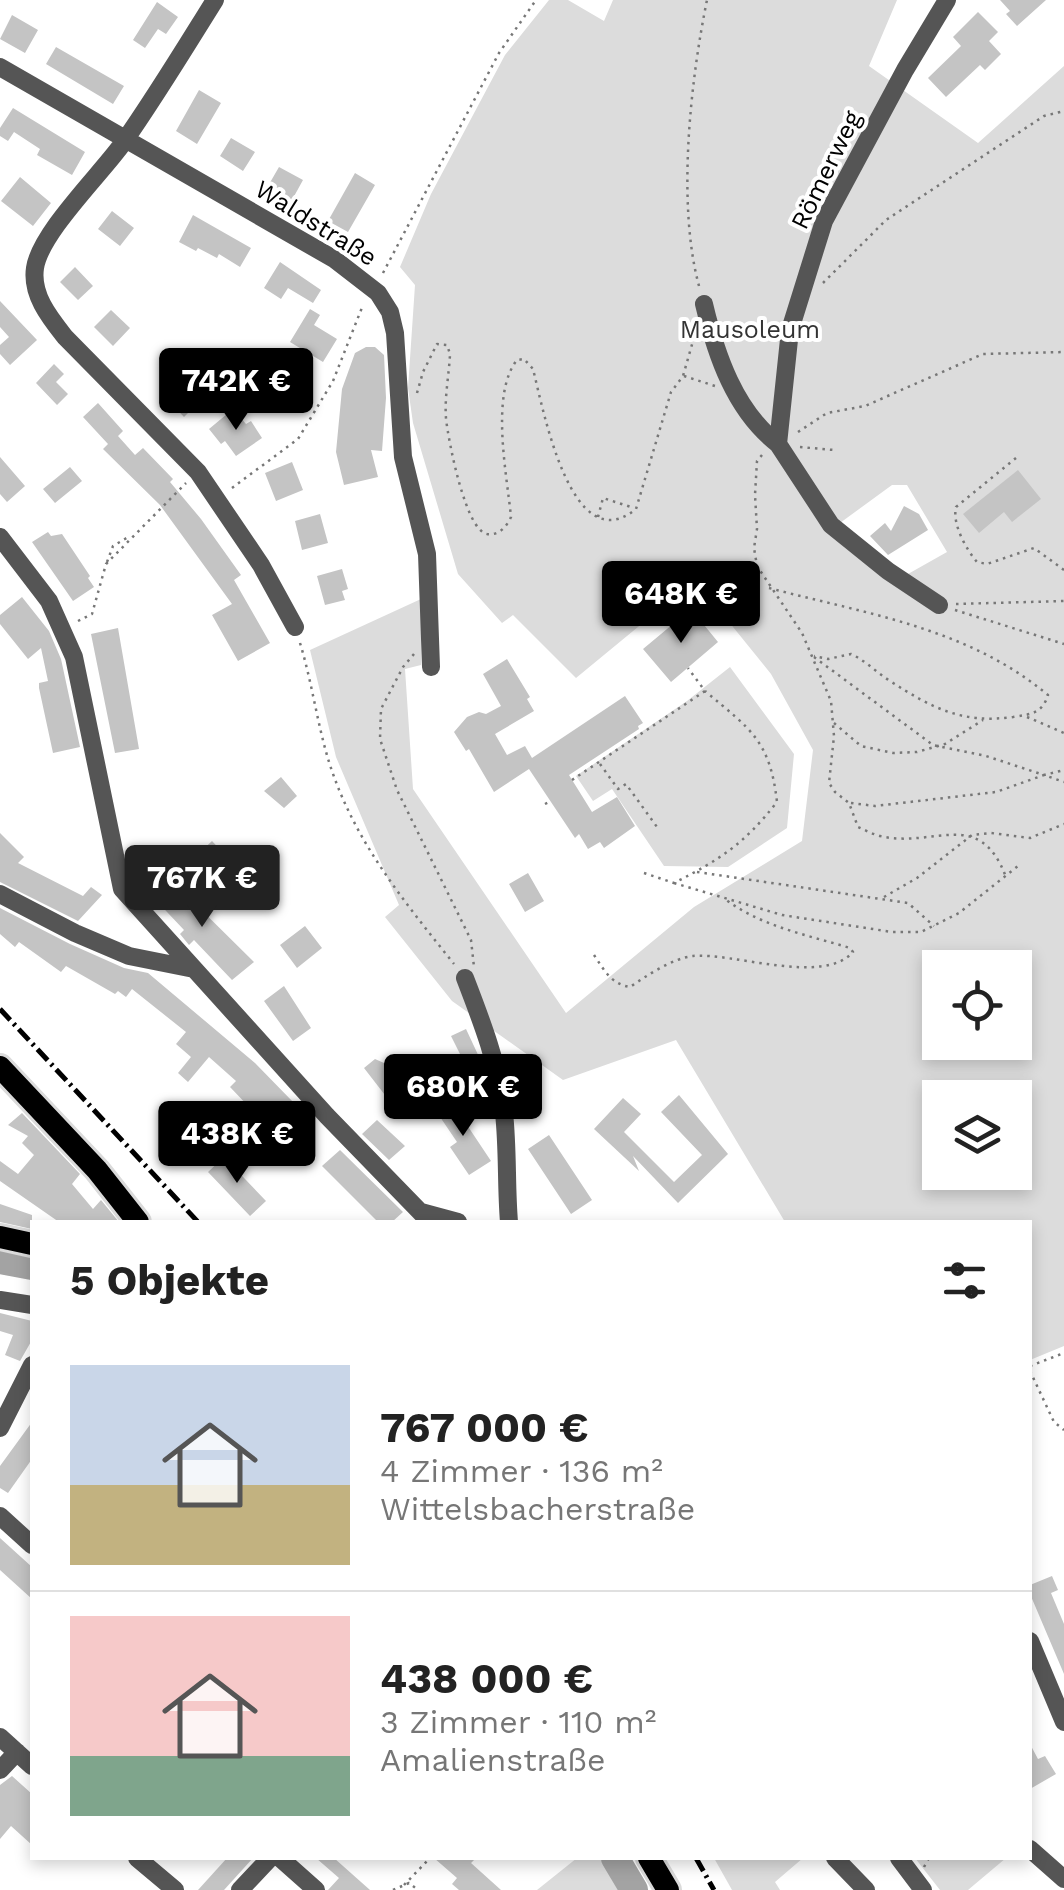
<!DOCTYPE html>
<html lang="de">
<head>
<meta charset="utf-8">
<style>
  :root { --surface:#fff; --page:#f6f6f6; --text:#222; --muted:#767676; --line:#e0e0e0; --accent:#000 }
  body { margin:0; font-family:"Work Sans",sans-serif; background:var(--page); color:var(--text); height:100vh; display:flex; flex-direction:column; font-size:38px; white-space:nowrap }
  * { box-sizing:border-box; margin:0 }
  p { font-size:32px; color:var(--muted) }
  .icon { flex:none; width:55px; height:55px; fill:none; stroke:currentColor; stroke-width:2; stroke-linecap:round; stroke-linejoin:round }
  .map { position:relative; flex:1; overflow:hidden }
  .drawer { position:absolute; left:30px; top:1220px; width:1002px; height:640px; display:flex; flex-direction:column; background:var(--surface); border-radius:0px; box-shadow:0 5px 15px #0003 }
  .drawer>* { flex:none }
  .buttons { position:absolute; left:922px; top:950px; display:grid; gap:20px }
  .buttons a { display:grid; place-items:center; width:110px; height:110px; border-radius:0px; background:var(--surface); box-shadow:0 5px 15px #0003; font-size:50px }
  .price { position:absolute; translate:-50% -85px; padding:0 22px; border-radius:10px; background:var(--accent); color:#fff; font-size:32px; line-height:65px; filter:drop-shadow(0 2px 5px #0008) }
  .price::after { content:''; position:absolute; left:50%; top:60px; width:30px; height:22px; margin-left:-15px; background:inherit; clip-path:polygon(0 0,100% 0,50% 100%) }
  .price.active { background:#222; color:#fff }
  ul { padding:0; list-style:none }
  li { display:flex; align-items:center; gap:30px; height:250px; padding:0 40px }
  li+li { border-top:2px solid var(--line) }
  li span { display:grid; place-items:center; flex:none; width:280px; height:200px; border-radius:0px; color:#555 }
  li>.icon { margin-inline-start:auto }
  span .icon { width:120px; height:120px; fill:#fffc; stroke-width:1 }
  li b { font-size:42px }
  h2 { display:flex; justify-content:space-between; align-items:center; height:120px; padding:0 40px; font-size:42px }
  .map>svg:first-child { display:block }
  .green { fill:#dcdcdc; fill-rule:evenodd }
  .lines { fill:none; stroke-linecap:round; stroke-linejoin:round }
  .river { stroke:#a3a3a3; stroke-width:28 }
  .building { fill:#c4c4c4 }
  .major-casing { stroke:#dbdbdb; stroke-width:28 }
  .path { stroke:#777; stroke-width:2.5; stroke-dasharray:2.5 5; stroke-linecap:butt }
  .minor { stroke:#555; stroke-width:18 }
  .major { stroke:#000; stroke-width:22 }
  .rail { stroke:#000; stroke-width:5; stroke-dasharray:15 5 2.5 5; stroke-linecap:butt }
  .labels { text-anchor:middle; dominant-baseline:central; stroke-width:8; stroke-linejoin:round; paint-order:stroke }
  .street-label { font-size:25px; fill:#000; stroke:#fff }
  .park-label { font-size:25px; fill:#333; stroke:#fff }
</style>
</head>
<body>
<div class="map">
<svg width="1064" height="1890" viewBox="0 0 1064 1890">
  <rect width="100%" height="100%" fill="#fff"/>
  <path class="green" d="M549,0H568L604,21L613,0H897L869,66L978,143L1064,66V1346L1030,1360V1222H785L676,1040L563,1080L452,1001L385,917L399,905L336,757L310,650L421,599V665L405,669L413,789L566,1013L694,907L802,841L813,750L771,674L695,580L576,678L513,615L502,623L458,574L413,423L408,388L415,285L400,267L431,194L505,55ZM892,485H907L947,552L892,583L844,547L829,531ZM940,968H1015V1042H940ZM940,1098H1015V1172H940Z
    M730,667L794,754L787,828L728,867L664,866L612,789L593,801L576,776L687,701Z
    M577,1858H606L626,1890H537Z
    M714,1858H803L775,1882L780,1890H732Z
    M915,1858H1006L968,1890H940Z"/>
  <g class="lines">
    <path class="river" d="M0,1260L32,1266
      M615,1858L634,1890"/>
  </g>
  <path class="building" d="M1000,0H1046L1017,26L1006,14L1010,11Z
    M157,2L178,17L166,34L158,29L145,48L133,40Z
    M978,12L998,32L989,41L1001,54L985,70L980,65L946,97L928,78L961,46L953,37Z
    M12,15L38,30L25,53L0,39Z
    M56,47L124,86L113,104L46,64Z
    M199,90L221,103L197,144L176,131Z
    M13,108L85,152L72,175L37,155L40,149L14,132L8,141L0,136V128Z
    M231,138L255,152L243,171L220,156Z
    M279,167L303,180L292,200L268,186Z
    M355,173L375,185L348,232L328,221Z
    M20,177L51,203L33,226L1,201Z
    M112,211L134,228L120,246L98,229Z
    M193,215L251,248L240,267L219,254L217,258L198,248L196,251L179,242Z
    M280,262L321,290L313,303L288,288L281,299L264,288Z
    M75,267L93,286L78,300L60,282Z
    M0,301L37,340L10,365L0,354V345L9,337L0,327Z
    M310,309L320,315L314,325L337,339L323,362L290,342Z
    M111,310L130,328L113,346L94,327Z
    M366,347H375L384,355L386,398L382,451L371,450L378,477L344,485L336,452L342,389L355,353Z
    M54,364L64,374L56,382L68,394L57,405L36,383Z
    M183,380L202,399L184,417L165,397Z
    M98,403L123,431L118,436L135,455L143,448L173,479L170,482L201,519L241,575L234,580L270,643L238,661L212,615L232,604L160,505L103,449L108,444L83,417Z
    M233,409L246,424L251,421L262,438L236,456L225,441L221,444L209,429Z
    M0,457L25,486L7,502L0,494Z
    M292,462L303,490L276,501L265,473Z
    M70,467L82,481L55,503L43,489Z
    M1018,470L1041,499L1012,522L1004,512L979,533L963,514Z
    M904,506L919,514L928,530L888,555L870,536L885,523L891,531Z
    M320,514L328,543L302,550L295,521Z
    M48,532L51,536L62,534L90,576L88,578L94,587L73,601L32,542Z
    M342,569L348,589L342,591L345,600L325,605L317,576Z
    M22,597L49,631L61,659L80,747L53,753L39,688V683L48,681L41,648L28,659L0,624V615Z
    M691,609L718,642L671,682L643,649Z
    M118,628L139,749L115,753L91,634Z
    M507,659L530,697L527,699L534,711L495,734L507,755L525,746L532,758L625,696L643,723L638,726L639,729L569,775L592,812L617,797L635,826L604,848L600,842L588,849L579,834L575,838L529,769L494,792L469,749L466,751L454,732L467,717L479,712L486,714L501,706L483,674Z
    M281,777L297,796L284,808L264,791Z
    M0,833L24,857L18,863L83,896L91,887L102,895L78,921L0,882Z
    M212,841L227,857L209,873L195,857Z
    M528,873L544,901L525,912L509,884Z
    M169,878L254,962L232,980L194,940L189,945L180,934L184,930L151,895Z
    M0,908L70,944L124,968L148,973L255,1063L294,1103L268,1127L230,1087L236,1081L209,1057L188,1082L178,1073L191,1057L176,1044L186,1032L132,989L126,997L118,991L115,994L66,966L61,972L19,942L15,947L0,934Z
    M305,926L322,948L297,968L280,945Z
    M284,986L311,1028L293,1041L264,1001Z
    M466,1029L480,1059L487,1086L478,1090L451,1036Z
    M392,1057L411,1079L388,1099L364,1068L375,1059L384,1063Z
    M679,1095L728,1154L678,1203L633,1156L639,1171L594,1129L623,1098L641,1114L624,1132L674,1182L702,1155L661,1112Z
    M449,1098L491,1161L469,1175L450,1147L457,1142L434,1108Z
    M22,1113L80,1174L72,1184L93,1209L101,1200L119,1222H59L0,1181V1161L18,1174L34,1155L22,1143L28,1136L8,1125Z
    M377,1120L405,1146L389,1160L362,1134Z
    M549,1135L592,1200L571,1214L528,1149Z
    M340,1150L403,1212L392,1222H378L322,1166Z
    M224,1157L266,1201L250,1216L208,1172Z
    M0,1204L32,1215V1229L0,1222Z
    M0,1313L32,1321V1340L20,1361L5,1355L13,1335L0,1331Z
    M32,1422V1459L8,1493L0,1488V1466Z
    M0,1538L32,1567V1599L0,1570Z
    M1052,1576L1058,1590L1051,1593L1064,1624V1674L1030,1594V1585Z
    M1030,1744L1038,1759L1045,1756L1056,1774L1030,1789Z
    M12,1776L32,1794V1845L11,1826L0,1839V1785Z
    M227,1858H253L224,1890H198Z
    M316,1858H334L370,1890H328L339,1878Z
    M434,1858H476L471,1863L501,1890H459L452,1884L457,1878Z"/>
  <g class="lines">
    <g class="major-casing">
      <path id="major" d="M0,1067L97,1170L138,1222
        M0,1237L32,1244
        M649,1858L668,1890"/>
    </g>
    <path class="path" d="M383,273L499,53L536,0
      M823,283L886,220L1044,116L1064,111
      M699,286C677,205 690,83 707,0
      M684,376L715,386
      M417,393L423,372L437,344L447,345L450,354C449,377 443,404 447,426C450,447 466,530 487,534C499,536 507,526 511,517C507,475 490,394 517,360L524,359L533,369C543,408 571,562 636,509L671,392L683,376L695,334
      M798,432L827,413L865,406L983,354L1064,352
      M800,447L834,450
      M762,455L757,461L755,495L757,529L754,548L757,566L802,633L831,701L834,736L829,783L835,792L849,803L858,827C865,830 872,834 880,836C934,849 979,806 1006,877
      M1016,458L956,507C952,524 966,549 977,562L987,564L1034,548L1064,570
      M232,488L298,439L333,381L363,305
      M598,517L603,498L634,508
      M107,562L113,546L130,536
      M769,588C867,614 968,628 1048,695C1042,714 1031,714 1013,717C962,724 932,708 890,681C876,672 866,661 851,654L828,659L814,656
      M956,604L1064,601
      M955,610L1064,644
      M78,621L92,614L106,564L186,483
      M300,643C312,682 317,723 329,762C354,841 403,900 454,964
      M414,654L403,667L381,709L380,739L397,790L471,940L474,967
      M814,657L933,745L986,756L1044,775L1064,770
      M1027,717L1064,733
      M834,723L861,746L893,753L917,752L945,744L983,720
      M600,764L618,789L626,784L657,827
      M572,780L705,691L688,668
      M851,803L875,806L996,792L1044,775L1064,782
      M545,804L551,801
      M697,872L908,903L934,926
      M644,873L674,883C721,859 744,844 777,802C770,740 750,729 705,691
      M674,883L782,915L892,932H921L959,913L1018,866
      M884,897L917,878L972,835L991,833L1030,838L1064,824
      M594,955C604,970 611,984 630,987C646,976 673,958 693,956C732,952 823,986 853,952L850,948C808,935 762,927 725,899
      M1030,1366L1064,1353
      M1030,1371L1054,1422L1064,1430
      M924,1867L929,1858
      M404,1885L430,1858
      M393,1890L409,1883L418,1890"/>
    <path class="minor" d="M215,0C185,48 156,96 123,143C101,174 40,233 35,268C31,295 50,318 65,337L198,472L261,565L295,627
      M0,67L334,259L378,293L390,312L395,333L403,457L427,554L431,667
      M704,304C716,355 735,411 778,444
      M0,537L49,601L74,657L122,889L327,1116L430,1222
      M939,605L888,571L831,525L778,444L790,330L824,221L905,70L947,0
      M0,894L75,933L129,956L194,969
      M465,978C482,1022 499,1066 504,1113C508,1149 506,1186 509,1222
      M421,1212L458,1222
      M0,1300L32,1305
      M0,1428L32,1365
      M0,1516L32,1545
      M1030,1641L1064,1722
      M0,1737L32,1766
      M0,1770L17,1752
      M1030,1849L1064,1879
      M137,1858L175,1890
      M280,1858L316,1890
      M835,1858L866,1890
      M899,1858L923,1890
      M240,1890L270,1858"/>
    <use href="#major" class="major"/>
    <path class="rail" d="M0,1009L198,1222
      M696,1858L714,1890"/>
  </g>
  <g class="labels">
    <g class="street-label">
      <text transform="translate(826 170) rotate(-64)">Römerweg</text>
      <text transform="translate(316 223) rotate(32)">Waldstraße</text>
    </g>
    <g class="park-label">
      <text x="750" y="329">Mausoleum</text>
    </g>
  </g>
</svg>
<div class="buttons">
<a><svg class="icon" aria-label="locate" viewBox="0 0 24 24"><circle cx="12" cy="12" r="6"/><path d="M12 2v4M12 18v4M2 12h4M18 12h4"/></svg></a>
<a><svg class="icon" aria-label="layers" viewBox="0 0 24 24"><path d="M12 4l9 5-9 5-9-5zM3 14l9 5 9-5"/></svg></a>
</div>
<b class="price" style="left:236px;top:433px">742K €</b>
<b class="price" style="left:681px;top:646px">648K €</b>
<b class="price active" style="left:202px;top:930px">767K €</b>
<b class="price" style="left:463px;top:1139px">680K €</b>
<b class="price" style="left:237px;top:1186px">438K €</b>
<section class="drawer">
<h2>5 Objekte<svg class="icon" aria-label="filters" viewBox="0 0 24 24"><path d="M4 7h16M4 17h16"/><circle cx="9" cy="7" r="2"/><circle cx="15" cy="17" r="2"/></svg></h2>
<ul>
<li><span style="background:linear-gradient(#c9d6e8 60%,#c2b280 0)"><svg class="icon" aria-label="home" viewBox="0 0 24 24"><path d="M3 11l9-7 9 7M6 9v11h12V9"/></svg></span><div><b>767 000 €</b><p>4 Zimmer · 136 m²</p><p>Wittelsbacherstraße</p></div></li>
<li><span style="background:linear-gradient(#f6c9c9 70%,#7fa58c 0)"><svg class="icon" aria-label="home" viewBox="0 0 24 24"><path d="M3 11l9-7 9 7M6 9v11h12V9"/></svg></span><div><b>438 000 €</b><p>3 Zimmer · 110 m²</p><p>Amalienstraße</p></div></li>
</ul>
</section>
</div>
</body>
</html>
